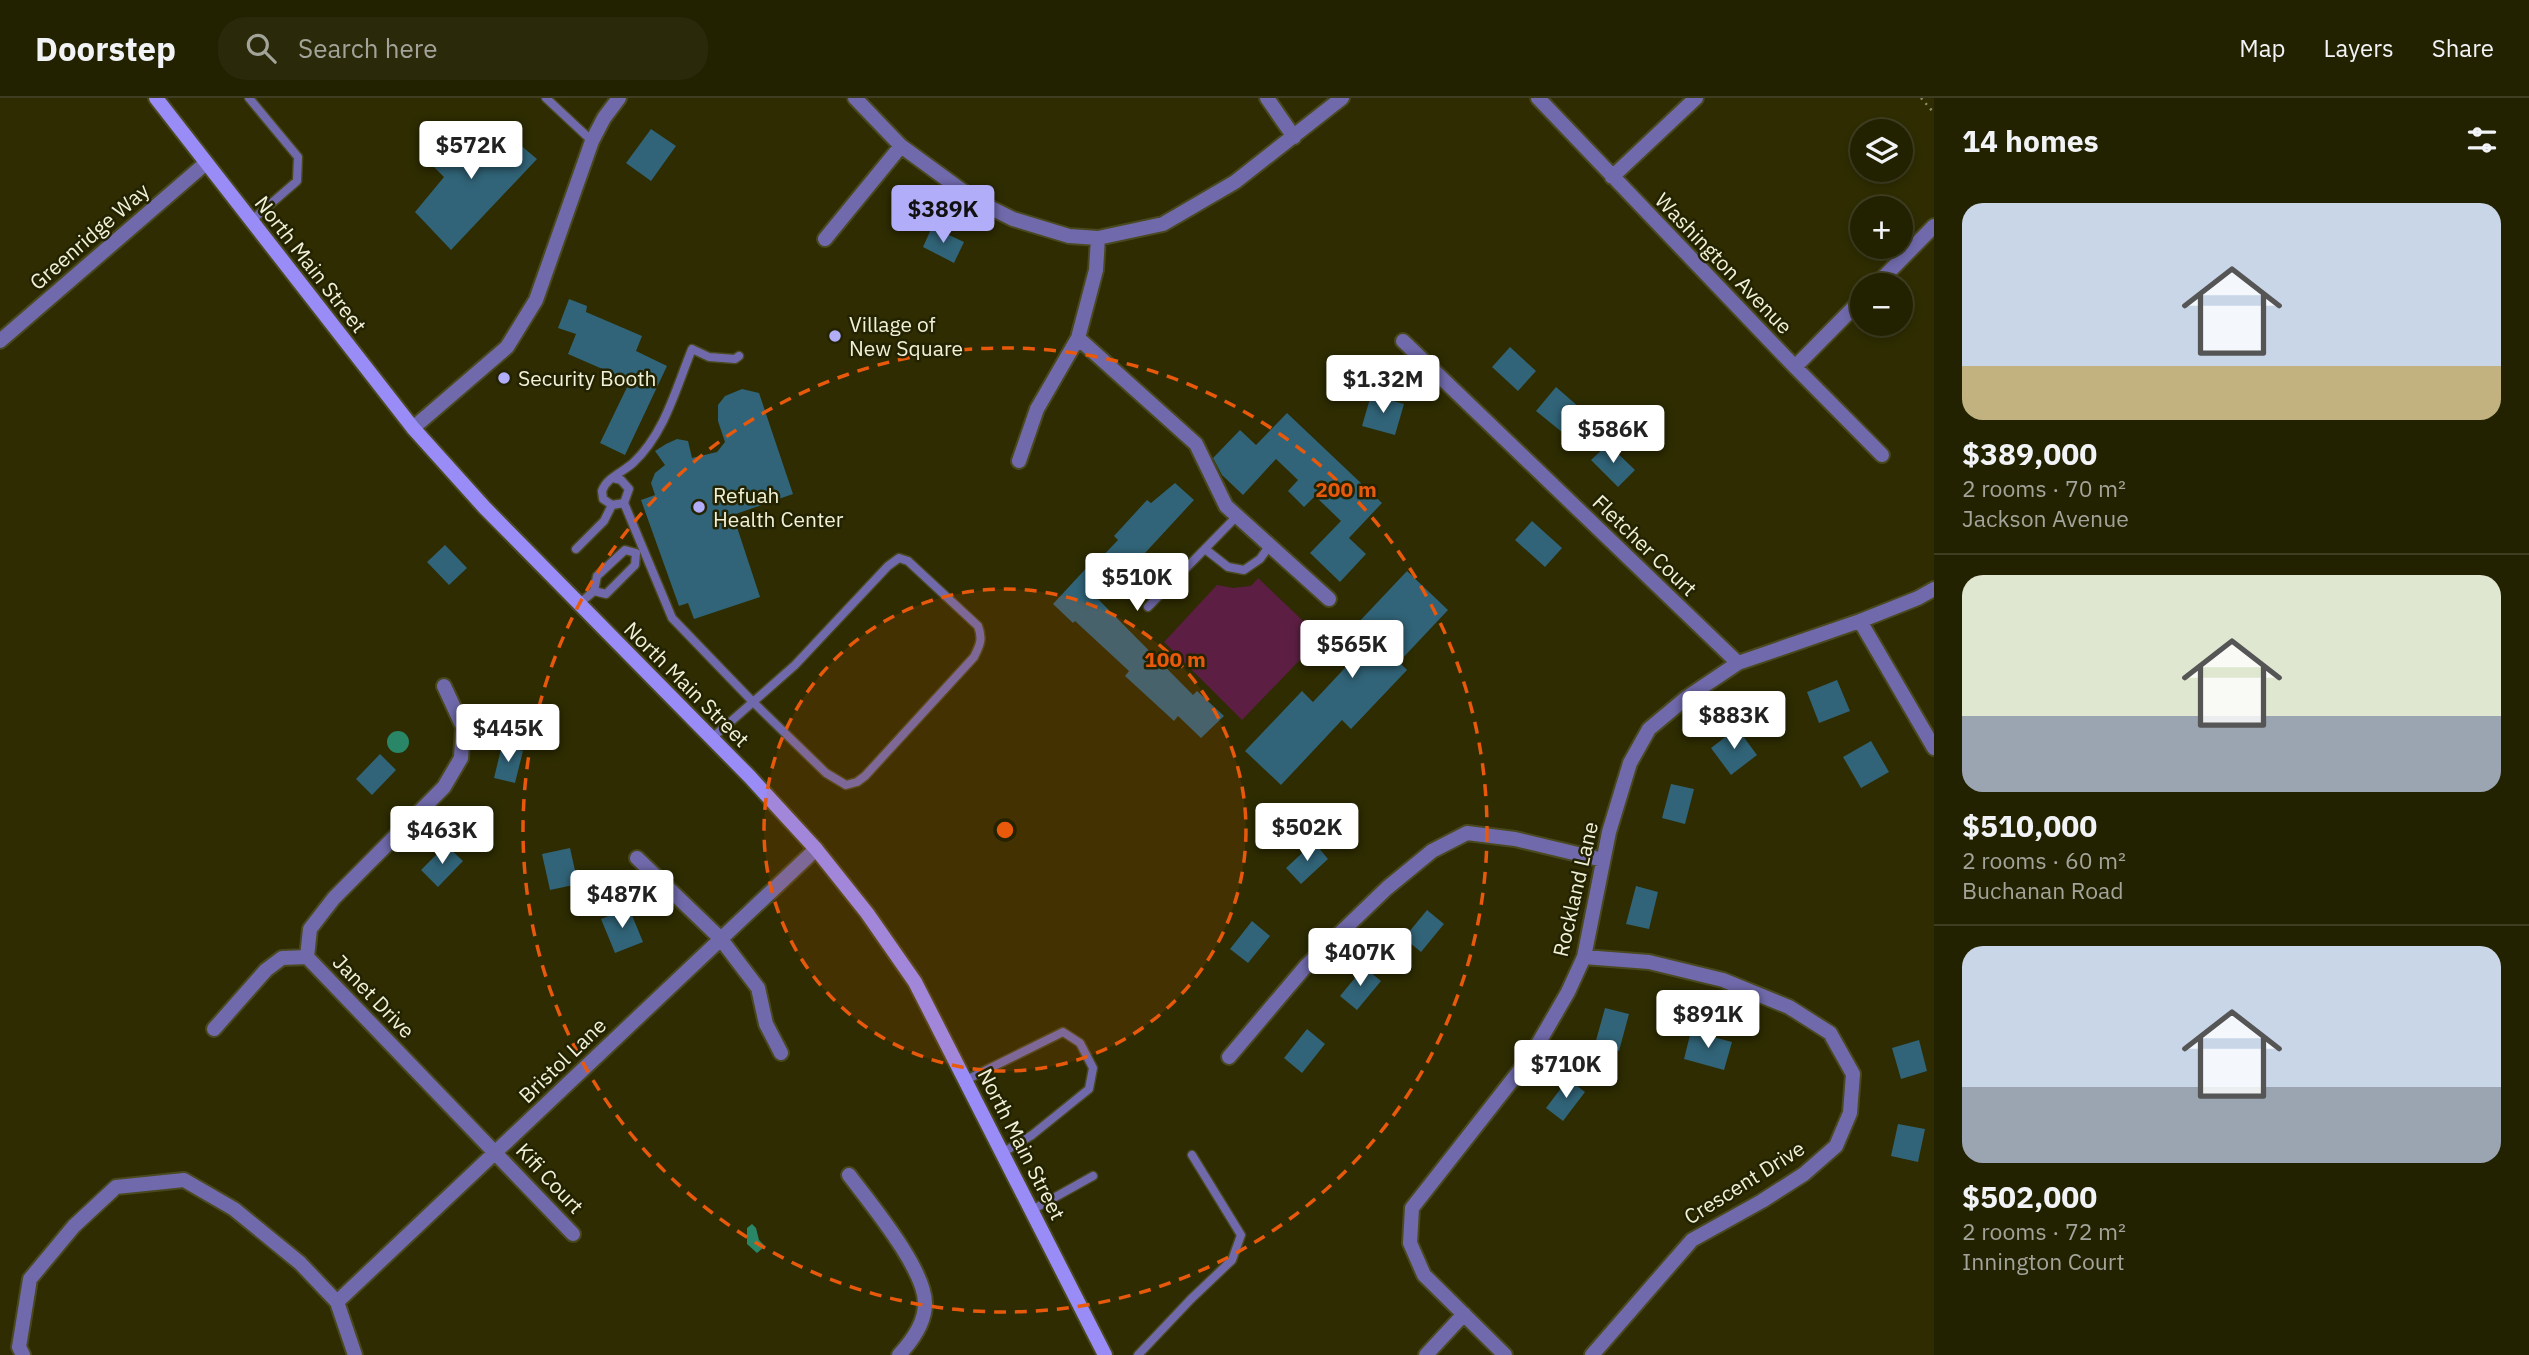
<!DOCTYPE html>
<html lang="en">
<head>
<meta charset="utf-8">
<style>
  :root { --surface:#222100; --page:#2a290a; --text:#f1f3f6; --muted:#a2a399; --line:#3f3e22; --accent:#b2adf9 }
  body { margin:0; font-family:"IBM Plex Sans",sans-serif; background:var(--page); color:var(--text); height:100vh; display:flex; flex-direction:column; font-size:26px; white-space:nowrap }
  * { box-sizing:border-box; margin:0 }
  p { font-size:23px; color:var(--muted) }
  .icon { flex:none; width:38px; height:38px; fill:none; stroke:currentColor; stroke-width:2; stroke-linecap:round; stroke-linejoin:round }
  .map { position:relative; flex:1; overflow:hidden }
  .details { display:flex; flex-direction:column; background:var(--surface); width:595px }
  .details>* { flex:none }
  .controls { position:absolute; left:1850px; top:21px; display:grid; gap:14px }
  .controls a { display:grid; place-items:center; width:63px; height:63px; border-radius:50%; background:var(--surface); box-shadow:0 4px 10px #0003,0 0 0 2px var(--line); font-size:35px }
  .price { position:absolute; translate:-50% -60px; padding:0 16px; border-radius:7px; background:#fff; color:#222; font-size:23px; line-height:46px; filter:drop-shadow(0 2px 4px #0008) }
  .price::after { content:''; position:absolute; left:50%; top:42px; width:21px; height:16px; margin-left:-10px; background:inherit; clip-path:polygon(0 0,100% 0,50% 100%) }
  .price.active { background:var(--accent); color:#111 }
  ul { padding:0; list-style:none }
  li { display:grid; align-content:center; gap:14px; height:371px; padding:0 28px }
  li+li { border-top:2px solid var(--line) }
  li span { display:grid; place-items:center; height:217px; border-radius:21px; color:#555 }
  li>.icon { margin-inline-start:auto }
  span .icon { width:126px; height:126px; fill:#fffc; stroke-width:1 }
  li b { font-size:30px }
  h2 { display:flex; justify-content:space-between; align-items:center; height:84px; padding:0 28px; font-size:30px }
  header { display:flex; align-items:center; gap:42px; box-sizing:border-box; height:98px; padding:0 35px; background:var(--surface); border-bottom:2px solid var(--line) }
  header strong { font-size:33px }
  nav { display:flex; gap:38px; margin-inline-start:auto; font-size:24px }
  .search { width:490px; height:63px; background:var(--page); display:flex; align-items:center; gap:18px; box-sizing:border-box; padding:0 24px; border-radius:28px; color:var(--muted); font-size:26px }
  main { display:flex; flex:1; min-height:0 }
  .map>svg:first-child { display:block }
  .green { fill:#5c1f43 }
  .water { fill:#298667 }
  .building { fill:#316478 }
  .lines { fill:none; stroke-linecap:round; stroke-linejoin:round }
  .service-casing { stroke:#49481e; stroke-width:11 }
  .minor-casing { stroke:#49481e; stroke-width:18 }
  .secondary-casing { stroke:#49481e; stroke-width:18 }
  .path { stroke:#8f8d6b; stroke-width:2.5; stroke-dasharray:2 5; stroke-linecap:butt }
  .service { stroke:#706aac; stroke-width:8 }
  .minor { stroke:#706aac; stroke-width:14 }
  .secondary { stroke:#998cf7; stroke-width:14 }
  .ring { fill:none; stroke:#e8590c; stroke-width:3.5; stroke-dasharray:12 9 }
  .poi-dot { fill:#b2adf9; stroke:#232201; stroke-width:2.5 }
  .labels { text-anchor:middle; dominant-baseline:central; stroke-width:5; stroke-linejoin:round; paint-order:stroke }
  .street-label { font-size:21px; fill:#f1f1d9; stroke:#232201 }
  .poi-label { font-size:21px; fill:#f1f1d9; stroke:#232201; text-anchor:start }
  .centre { fill:#e8590c; stroke:#232201; stroke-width:3.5 }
  .ring-label { font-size:21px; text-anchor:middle; font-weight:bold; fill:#e8590c; stroke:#232201; stroke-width:5; stroke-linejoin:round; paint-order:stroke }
</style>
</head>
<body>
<header>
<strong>Doorstep</strong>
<div class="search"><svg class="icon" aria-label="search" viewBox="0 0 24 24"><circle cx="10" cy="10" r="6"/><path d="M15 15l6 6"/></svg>Search here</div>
<nav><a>Map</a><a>Layers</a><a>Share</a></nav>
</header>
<main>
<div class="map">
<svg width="1934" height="1257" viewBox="0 0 1934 1257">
  <rect width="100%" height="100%" fill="#2e2c00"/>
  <path class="green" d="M1258,480L1321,540L1242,622L1164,544L1217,487L1233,490L1251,488Z"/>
  <path class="water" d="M387 644a11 11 0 1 1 22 0a11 11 0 1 1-22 0Z
    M752,1126L756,1130L759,1142L765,1148L757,1155L747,1146V1130Z"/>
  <path class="building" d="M495,26L537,61L451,152L415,114L444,79L426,61L455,31L475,50Z
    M651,31L676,48L651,83L626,65Z
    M932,129L964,144L954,165L923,149Z
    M569,201L587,208L586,214L642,238L636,253L667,268L625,357L600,345L630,283L568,256L576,236L558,230Z
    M1510,249L1536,273L1518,293L1492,269Z
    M1556,289L1587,316L1568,339L1536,313Z
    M742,291L759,295L793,396L733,417L760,499L694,521L688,505L679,508L641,402L655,397L651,385L655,375L665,367L655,353L666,346L677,341L688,343L692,360L717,354L725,344L718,323V307L725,298Z
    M1371,297L1404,306L1395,337L1362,328Z
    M1287,315L1382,405L1349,440L1366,456L1340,484L1310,455L1341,423L1315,398L1304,409L1288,393L1298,382L1276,361L1243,397L1222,377L1213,360L1240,332L1256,347Z
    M1608,346L1635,372L1618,389L1591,362Z
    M1175,385L1194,402L1133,468L1130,465L1097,500L1193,597L1197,593L1224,618L1201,640L1178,618L1174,623L1125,578L1129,573L1075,523L1073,525L1053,506L1091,465L1094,467L1118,442L1114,438L1147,402L1151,405Z
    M1532,423L1562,450L1545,469L1515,442Z
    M445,447L467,470L449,487L427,464Z
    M1407,473L1448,512L1399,564L1407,572L1351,631L1342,622L1281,687L1245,653L1302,593L1313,604L1371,542L1356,527Z
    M1837,582L1850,613L1819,625L1807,594Z
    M1737,630L1757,657L1731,677L1711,650Z
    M1871,643L1889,674L1861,690L1843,659Z
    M502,647L523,653L515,685L494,680Z
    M380,656L396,672L372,697L356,681Z
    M1671,686L1694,691L1685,726L1662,720Z
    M1314,744L1328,761L1301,786L1286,770Z
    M446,747L463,763L438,789L421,772Z
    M570,750L578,786L550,792L542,756Z
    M1636,788L1658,794L1649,831L1626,826Z
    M629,810L643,844L615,855L601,821Z
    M1427,812L1444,826L1421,854L1404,840Z
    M1252,823L1270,838L1248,865L1230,851Z
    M1364,869L1381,883L1357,912L1340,898Z
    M1605,910L1629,916L1619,953L1595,946Z
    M1307,931L1325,946L1302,975L1284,960Z
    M1691,933L1732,944L1724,972L1684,961Z
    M1919,942L1927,973L1901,981L1892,950Z
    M1568,981L1585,994L1563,1023L1546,1010Z
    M1898,1026L1925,1031L1918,1064L1891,1058Z"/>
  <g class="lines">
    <g class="service-casing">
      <path id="service" d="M249,0L298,59L297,83L251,123
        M546,0L592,43
        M613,380L621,382L629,391L624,405
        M576,451L604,423L612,407
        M1205,451L1228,469L1244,472L1260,461L1270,447
        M899,460L908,463L978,528C983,541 980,547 974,559L865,678L857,684L846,687L826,675L753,604L795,567L888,468Z
        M579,506L594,493L597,478L625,452L636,455L635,467L606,496L594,493
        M1148,509L1237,418
        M712,640L753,604L672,520L624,405L612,407L603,401L602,393C606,380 623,374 633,365C665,335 676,290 692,251L709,259L735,261L739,258
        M966,982L1063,934L1080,945L1093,970L1089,991L1032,1037L1002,1055
        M1032,1112L1093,1078
        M1138,1257L1191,1201L1232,1162L1241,1137L1192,1057"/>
    </g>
    <g class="minor-casing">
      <path id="minor" d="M855,0L901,48L975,102L1013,121L1069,138L1098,140L1163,126L1235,84L1342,0
        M1267,0L1294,39
        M1538,0L1795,269L1882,357
        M1612,79L1696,0
        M825,141L901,48
        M1876,187L1934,128
        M1078,240L1196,346L1226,408L1329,501
        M0,243L206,65
        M1403,243L1738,565
        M1795,269L1862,201
        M413,330L507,249L536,202L592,43L604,20L619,0
        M1019,363L1037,311L1078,240L1096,172L1098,140
        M1860,523L1934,650
        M637,760L720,840L758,890L766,926L781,955
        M307,859L573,1136
        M307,859L310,831L334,800L444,689L461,660L463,629L444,588
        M1584,859L1649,864L1723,882L1789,909L1830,935L1853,976L1850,1015L1836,1048L1804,1076L1762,1103L1692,1142L1592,1257
        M214,931L266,872L282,860L307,859
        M1229,959L1306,868L1387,790L1432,753L1467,735L1515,741L1603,762
        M849,1077C870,1105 926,1172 925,1206C925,1225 911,1244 899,1257
        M337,1204L816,751
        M23,1257L19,1249L30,1181L74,1128L116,1089L184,1082L234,1111L300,1165L337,1204L355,1257
        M1426,1257L1464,1216
        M1505,1257L1424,1177L1410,1145L1412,1110L1531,958L1568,894L1584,859L1609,734L1630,665L1649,631L1686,600L1738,565L1860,523L1918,500L1934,491"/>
    </g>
    <g class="secondary-casing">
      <path id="secondary" d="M156,0L413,330L484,409L750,679L816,751L867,815L915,884L1105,1257"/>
    </g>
    <path class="path" d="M1921,0L1934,15"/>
    <use href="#service" class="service"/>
    <use href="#minor" class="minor"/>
    <use href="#secondary" class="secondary"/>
  </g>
  <circle cx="1005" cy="732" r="241" fill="#e8590c" fill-opacity=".12"/>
  <g class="ring">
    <circle cx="1005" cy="732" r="241"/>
    <circle cx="1005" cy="732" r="482"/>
  </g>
  <g class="poi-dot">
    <circle cx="835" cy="238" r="7"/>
    <circle cx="504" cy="280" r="7"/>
    <circle cx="699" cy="409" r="7"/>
  </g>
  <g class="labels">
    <g class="street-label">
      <text transform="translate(89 138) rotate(-41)">Greenridge Way</text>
      <text transform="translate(1724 165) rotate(46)">Washington Avenue</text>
      <text transform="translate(311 166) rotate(52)">North Main Street</text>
      <text transform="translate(1645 447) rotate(44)">Fletcher Court</text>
      <text transform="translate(687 586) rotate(45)">North Main Street</text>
      <text transform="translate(1575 791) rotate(-77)">Rockland Lane</text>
      <text transform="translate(374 898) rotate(46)">Janet Drive</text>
      <text transform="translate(562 962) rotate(-44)">Bristol Lane</text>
      <text transform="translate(1022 1046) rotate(63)">North Main Street</text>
      <text transform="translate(550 1080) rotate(47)">Kifi Court</text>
      <text transform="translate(1744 1084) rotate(-32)">Crescent Drive</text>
    </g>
    <g class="poi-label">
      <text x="849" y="226">Village of<tspan x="849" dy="24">New Square</tspan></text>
      <text x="518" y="280">Security Booth</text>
      <text x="713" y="397">Refuah<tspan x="713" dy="24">Health Center</tspan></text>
    </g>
  </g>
  <circle cx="1005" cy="732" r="10" class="centre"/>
  <g class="ring-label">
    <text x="1346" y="399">200 m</text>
    <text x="1175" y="569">100 m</text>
  </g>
</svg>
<div class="controls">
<a><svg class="icon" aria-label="layers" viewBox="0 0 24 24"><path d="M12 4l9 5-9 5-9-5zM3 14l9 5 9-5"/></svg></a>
<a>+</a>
<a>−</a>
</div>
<b class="price" style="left:471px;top:83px">$572K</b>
<b class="price active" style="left:943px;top:147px">$389K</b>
<b class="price" style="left:1383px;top:317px">$1.32M</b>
<b class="price" style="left:1613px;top:367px">$586K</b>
<b class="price" style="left:1137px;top:515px">$510K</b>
<b class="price" style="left:1352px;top:582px">$565K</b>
<b class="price" style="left:1734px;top:653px">$883K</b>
<b class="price" style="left:508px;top:666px">$445K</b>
<b class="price" style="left:1307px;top:765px">$502K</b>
<b class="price" style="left:442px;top:768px">$463K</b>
<b class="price" style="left:622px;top:832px">$487K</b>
<b class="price" style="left:1360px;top:890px">$407K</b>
<b class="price" style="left:1708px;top:952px">$891K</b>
<b class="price" style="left:1566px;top:1002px">$710K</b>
</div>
<section class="details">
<h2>14 homes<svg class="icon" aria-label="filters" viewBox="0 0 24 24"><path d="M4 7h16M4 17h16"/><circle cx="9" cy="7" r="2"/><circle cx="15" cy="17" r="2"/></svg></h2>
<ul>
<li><span style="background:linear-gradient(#c9d6e8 75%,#c2b280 0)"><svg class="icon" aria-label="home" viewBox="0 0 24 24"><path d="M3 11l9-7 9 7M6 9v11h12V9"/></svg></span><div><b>$389,000</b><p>2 rooms · 70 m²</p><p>Jackson Avenue</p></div></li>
<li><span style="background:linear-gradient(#dfe7d0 65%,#9aa5b1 0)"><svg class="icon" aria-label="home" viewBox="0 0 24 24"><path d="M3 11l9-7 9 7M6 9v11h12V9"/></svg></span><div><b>$510,000</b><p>2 rooms · 60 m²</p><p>Buchanan Road</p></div></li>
<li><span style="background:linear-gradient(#c9d6e8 65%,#9aa5b1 0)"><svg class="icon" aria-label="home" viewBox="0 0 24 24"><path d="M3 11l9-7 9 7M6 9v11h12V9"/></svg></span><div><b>$502,000</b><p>2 rooms · 72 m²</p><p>Innington Court</p></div></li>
</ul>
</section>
</main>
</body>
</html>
